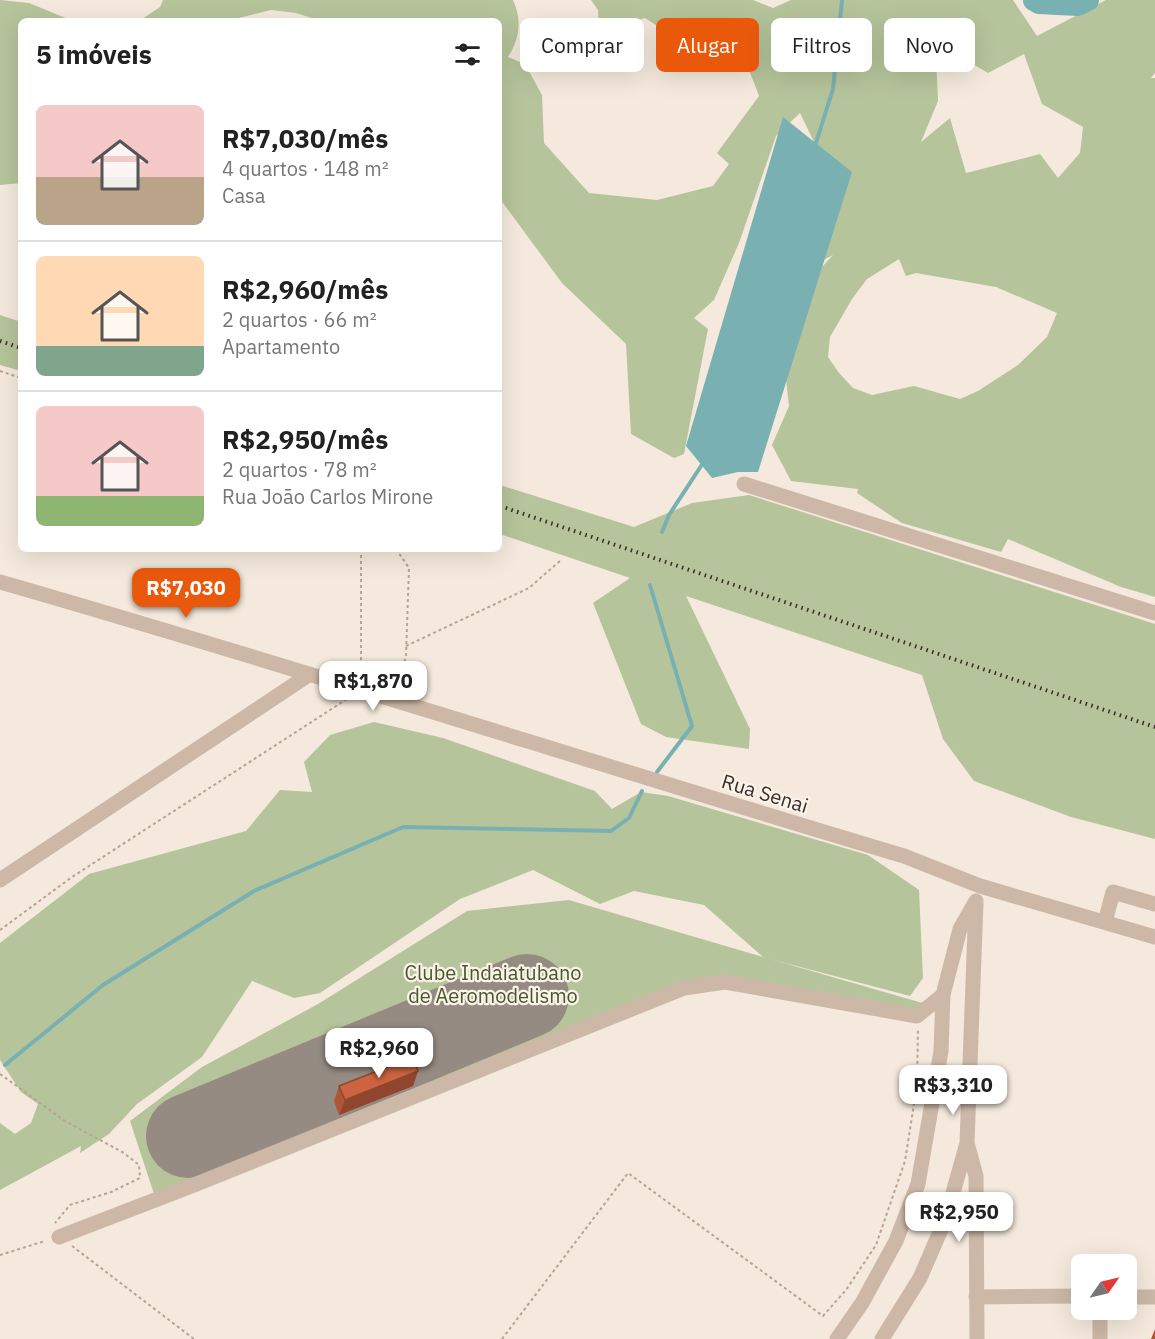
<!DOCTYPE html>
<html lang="pt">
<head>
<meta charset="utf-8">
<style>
  :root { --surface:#fff; --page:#f2f2f2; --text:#222; --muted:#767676; --line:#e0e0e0; --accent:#ea580c }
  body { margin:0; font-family:"IBM Plex Sans",sans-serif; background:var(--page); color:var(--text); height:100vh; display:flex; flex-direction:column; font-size:22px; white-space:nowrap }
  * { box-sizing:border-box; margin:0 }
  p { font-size:20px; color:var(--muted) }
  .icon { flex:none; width:33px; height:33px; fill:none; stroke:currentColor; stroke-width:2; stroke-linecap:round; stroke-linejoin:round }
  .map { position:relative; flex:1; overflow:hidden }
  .drawer { position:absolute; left:18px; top:18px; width:484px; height:534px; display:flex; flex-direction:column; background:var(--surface); border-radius:9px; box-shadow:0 6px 24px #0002 }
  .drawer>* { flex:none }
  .guide { position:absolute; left:520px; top:18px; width:544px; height:54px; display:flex; gap:12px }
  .needle { width:39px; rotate:56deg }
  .fabs { position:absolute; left:1071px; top:1254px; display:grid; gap:12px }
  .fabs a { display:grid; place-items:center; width:66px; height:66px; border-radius:9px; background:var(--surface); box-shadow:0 6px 24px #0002; font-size:30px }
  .price { position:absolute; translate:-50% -51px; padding:0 14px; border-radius:12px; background:#fff; color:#222; font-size:20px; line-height:39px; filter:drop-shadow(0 2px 3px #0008) }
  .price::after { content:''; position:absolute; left:50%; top:36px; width:18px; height:14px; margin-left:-9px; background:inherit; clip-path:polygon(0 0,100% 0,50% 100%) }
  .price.active { background:var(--accent); color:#fff }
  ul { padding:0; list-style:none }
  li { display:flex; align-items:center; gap:18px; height:150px; padding:0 18px }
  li+li { border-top:2px solid var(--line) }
  li span { display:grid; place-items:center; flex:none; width:168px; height:120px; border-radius:9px; color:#555 }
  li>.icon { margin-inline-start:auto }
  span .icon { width:72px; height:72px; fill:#fffc; stroke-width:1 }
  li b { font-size:26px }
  h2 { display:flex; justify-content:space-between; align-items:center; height:72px; padding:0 18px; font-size:26px }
  .chip { padding:0 21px; border-radius:9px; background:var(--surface); box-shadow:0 6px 24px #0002; font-size:21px; line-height:54px }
  .chip.active { background:var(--accent); color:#fff }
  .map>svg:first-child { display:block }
  .green { fill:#b6c49b; fill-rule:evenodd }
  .water { fill:#79b0b2 }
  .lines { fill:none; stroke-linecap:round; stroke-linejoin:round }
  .stream { stroke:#79b0b2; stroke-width:4 }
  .river { stroke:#79b0b2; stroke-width:22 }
  .runway { stroke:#968b82; stroke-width:84 }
  .path { stroke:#b9a291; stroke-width:2; stroke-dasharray:3 3; stroke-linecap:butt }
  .minor { stroke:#cdb8a7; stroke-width:15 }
  .rail { stroke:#392d28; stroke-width:4; stroke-dasharray:1.5 4.5; stroke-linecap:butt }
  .wall { fill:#b05638 }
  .shaded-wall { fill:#90462e }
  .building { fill:#cd6441; stroke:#90462e; stroke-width:1.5 }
  .labels { text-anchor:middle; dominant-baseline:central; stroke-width:4.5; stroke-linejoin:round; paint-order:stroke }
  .street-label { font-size:20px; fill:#392d28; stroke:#fbf3e9 }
  .park-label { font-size:20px; fill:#47582a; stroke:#fbf3e9 }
</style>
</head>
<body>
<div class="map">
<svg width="1155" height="1339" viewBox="0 0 1155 1339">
  <rect width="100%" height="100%" fill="#f4e9dc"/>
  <path class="green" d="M0,0L29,3L73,21H21V183L0,185Z
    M163,0H513C522,19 520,39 508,57L525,64L542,95L544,143L589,193L657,200L713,186L729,164L717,153L759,96L749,70L715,63L645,18L599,31L598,10L591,0H753L773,8L791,0H1013L1037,36L1106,0H1155V73L1151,78H1155V597L1121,587L1008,539L1001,552L902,523L857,493L858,489L791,481L772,445L789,406L786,379L822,267L833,255L816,264L830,175L800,113L776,136L739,243L714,300L694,318L708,329L684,454L674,458L631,434L626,344L562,283L500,199V21H321L296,13L271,10L226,21H139L160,7ZM962,40L966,60L988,73L1024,54L1042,104L1083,127L1080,153L1058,178L1040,154L966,173L950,118L921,142L938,101L936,56ZM899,259L906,276L916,273L996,287L1057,313L1047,337L1018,365L978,391L960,399L914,386L872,395L853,388L839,373L828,357L830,337L852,299L867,279Z
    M0,315L21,322V371L0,365Z
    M500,485L634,527L692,503L749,495L1155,624V839L1071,817L974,781L943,739L922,675L686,596L750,729L749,749L666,737L641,724L593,603L630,578L500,534Z
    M374,722L443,738L595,791L612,809L641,792L668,796L868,855L919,890L923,978L910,996L770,959L926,1004L917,1016L725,982L684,988L156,1200L130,1121L202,1067L318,1004L467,911L569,900L763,957L704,905L634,891L600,904L533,870L460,899L320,993L294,998L252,981L202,1057L137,1104L109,1134L80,1153L81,1146L0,1190V1123L15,1134L31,1123L38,1104L21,1092L0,1060V943L89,874L246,831L280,790L312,792L304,762L330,735Z"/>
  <path class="water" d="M783,117L852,172L758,472H738L712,478L686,446Z"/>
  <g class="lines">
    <path class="stream" d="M815,146L833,89L842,0
      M662,532L669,515L703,463
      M650,585L692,726L657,772
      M5,1065L103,985L254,891L403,827L611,831L629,818L642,791"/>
    <path class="river" d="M1034,0L1039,3L1078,5L1088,0"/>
    <path class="runway" d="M188,1136L527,996"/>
    <path class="path" d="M0,371L21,378
      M361,549V677
      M396,549L409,568L406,655L399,688
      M406,646L529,588L561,560
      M0,930L72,877L347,699
      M0,1074L65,1121L124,1153L139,1165L140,1178L111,1192L70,1205L55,1223
      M72,1246L194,1339
      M0,1255L45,1241
      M502,1339L628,1173L823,1316L846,1290L876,1245L905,1161L917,1085L918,1028"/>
    <path class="minor" d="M744,484L1155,613
      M0,582C303,669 602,766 904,856L980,886L1155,937
      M0,880L310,674
      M1105,922L1113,892L1155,904
      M967,1143L976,1176L977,1339
      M59,1237L194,1185L684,988L725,982L917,1016L943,995L960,929L976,901
      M976,1297L1082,1296
      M1126,1297H1155
      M837,1339L862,1303L896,1241L918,1184L941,1051L943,995
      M882,1339L920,1278L946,1218L967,1143L976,903
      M1100,1339V1310"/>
    <path class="rail" d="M0,341L21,348
      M500,506L1155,727"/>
  </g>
  <path class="wall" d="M418,1071L413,1086L339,1115L334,1101L339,1086Z
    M1155,1329V1339H1151Z"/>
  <path class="shaded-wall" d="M418,1071L413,1086L339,1115L345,1100Z"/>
  <path class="building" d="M413,1057L418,1071L345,1100L339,1086Z"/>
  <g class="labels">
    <g class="street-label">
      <text transform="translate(765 793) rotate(17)">Rua Senai</text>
    </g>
    <g class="park-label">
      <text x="493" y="972">Clube Indaiatubano<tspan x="493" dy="23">de Aeromodelismo</tspan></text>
    </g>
  </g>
</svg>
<div class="fabs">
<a><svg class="needle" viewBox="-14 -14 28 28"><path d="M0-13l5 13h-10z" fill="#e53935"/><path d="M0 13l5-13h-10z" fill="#767676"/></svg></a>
</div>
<b class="price active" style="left:186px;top:619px">R$7,030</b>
<b class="price" style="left:373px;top:712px">R$1,870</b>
<b class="price" style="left:379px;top:1079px">R$2,960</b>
<b class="price" style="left:953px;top:1116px">R$3,310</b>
<b class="price" style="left:959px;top:1243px">R$2,950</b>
<div class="guide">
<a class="chip">Comprar</a>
<a class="chip active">Alugar</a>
<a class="chip">Filtros</a>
<a class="chip">Novo</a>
</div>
<section class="drawer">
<h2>5 imóveis<svg class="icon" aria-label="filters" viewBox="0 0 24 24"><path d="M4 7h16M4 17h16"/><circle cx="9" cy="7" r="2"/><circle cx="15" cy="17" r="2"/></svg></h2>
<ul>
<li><span style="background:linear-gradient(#f6c9c9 60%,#b9a48a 0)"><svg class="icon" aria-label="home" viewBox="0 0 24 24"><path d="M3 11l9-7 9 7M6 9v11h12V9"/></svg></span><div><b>R$7,030/mês</b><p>4 quartos · 148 m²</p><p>Casa</p></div></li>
<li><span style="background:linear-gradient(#ffd9b3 75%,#7fa58c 0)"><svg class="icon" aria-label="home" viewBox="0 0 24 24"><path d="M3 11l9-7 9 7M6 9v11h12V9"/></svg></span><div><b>R$2,960/mês</b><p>2 quartos · 66 m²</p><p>Apartamento</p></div></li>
<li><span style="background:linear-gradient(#f6c9c9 75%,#8fb573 0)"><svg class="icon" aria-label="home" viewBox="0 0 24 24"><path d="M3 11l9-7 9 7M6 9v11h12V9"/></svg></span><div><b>R$2,950/mês</b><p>2 quartos · 78 m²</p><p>Rua João Carlos Mirone</p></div></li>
</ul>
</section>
</div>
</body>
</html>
